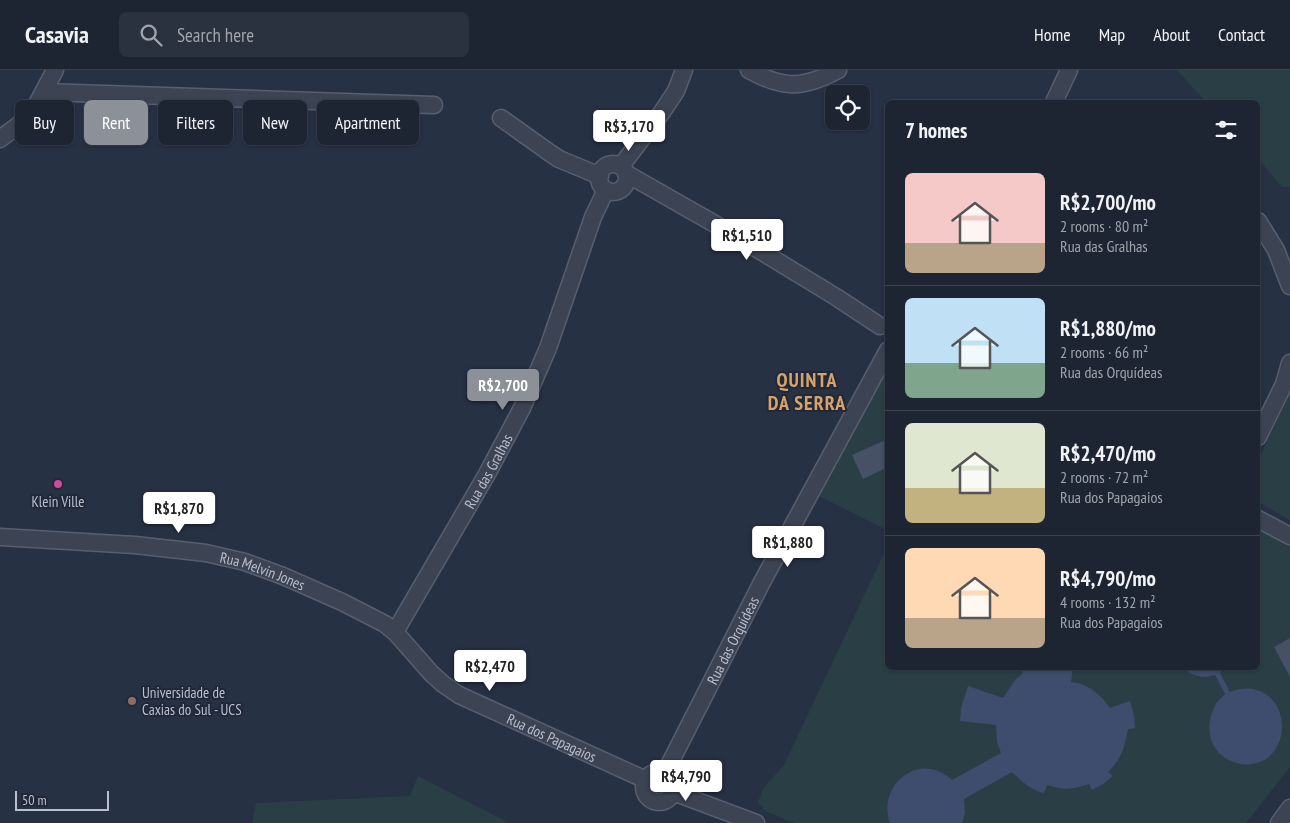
<!DOCTYPE html>
<html lang="en">
<head>
<meta charset="utf-8">
<style>
  :root { --surface:#1d2533; --page:#2a313f; --text:#f1f3f6; --muted:#a0a5ac; --line:#3b424e; --accent:#8c9099 }
  body { margin:0; font-family:"PT Sans Narrow",sans-serif; background:var(--page); color:var(--text); height:100vh; display:flex; flex-direction:column; font-size:19px; white-space:nowrap }
  * { box-sizing:border-box; margin:0 }
  p { font-size:16px; color:var(--muted) }
  .icon { flex:none; width:28px; height:28px; fill:none; stroke:currentColor; stroke-width:2; stroke-linecap:round; stroke-linejoin:round }
  .map { position:relative; flex:1; overflow:hidden }
  .side { position:absolute; left:885px; top:30px; width:375px; height:570px; display:flex; flex-direction:column; background:var(--surface); border-radius:8px; box-shadow:0 1px 4px #0004,0 0 0 1px var(--line) }
  .side>* { flex:none }
  .guide { position:absolute; left:15px; top:30px; width:475px; height:45px; display:flex; gap:10px }
  .buttons { position:absolute; left:825px; top:15px; display:grid; gap:10px }
  .buttons a { display:grid; place-items:center; width:45px; height:45px; border-radius:8px; background:var(--surface); box-shadow:0 1px 4px #0004,0 0 0 1px var(--line); font-size:25px }
  .scale { position:absolute; left:15px; bottom:12px; width:94px; box-sizing:border-box; padding-left:5px; border:2px solid #b9bfcd; border-top:0; font-size:14px; line-height:18px; white-space:nowrap; color:#b9bfcd; -webkit-text-stroke:4px #202839; paint-order:stroke }
  .price { position:absolute; translate:-50% -42px; padding:0 11px; border-radius:5px; background:#fff; color:#222; font-size:16px; line-height:32px; filter:drop-shadow(0 1px 2px #0008) }
  .price::after { content:''; position:absolute; left:50%; top:30px; width:15px; height:11px; margin-left:-8px; background:inherit; clip-path:polygon(0 0,100% 0,50% 100%) }
  .price.on { background:var(--accent); color:#fff }
  ul { padding:0; list-style:none }
  li { display:flex; align-items:center; gap:15px; height:125px; padding:0 20px }
  li+li { border-top:1px solid var(--line) }
  li span { display:grid; place-items:center; flex:none; width:140px; height:100px; border-radius:8px; color:#555 }
  li>.icon { margin-inline-start:auto }
  span .icon { width:60px; height:60px; fill:#fffc; stroke-width:1 }
  li b { font-size:21px }
  h2 { display:flex; justify-content:space-between; align-items:center; height:60px; padding:0 20px; font-size:21px }
  .tag { padding:0 18px; border-radius:8px; background:var(--surface); box-shadow:0 1px 4px #0004,0 0 0 1px var(--line); font-size:18px; line-height:45px }
  .tag.on { background:var(--accent); color:#fff }
  header { display:flex; align-items:center; gap:30px; box-sizing:border-box; height:70px; padding:0 25px; background:var(--surface); border-bottom:1px solid var(--line) }
  header strong { font-size:24px }
  nav { display:flex; gap:28px; margin-inline-start:auto; font-size:18px }
  .search { width:350px; height:45px; background:var(--page); display:flex; align-items:center; gap:12px; box-sizing:border-box; padding:0 18px; border-radius:8px; color:var(--muted); font-size:19px }
  .map>svg:first-child { display:block }
  .green { fill:#293f45 }
  .water { fill:#3e4d6d }
  .building { fill:#465166 }
  .lines { fill:none; stroke-linecap:round; stroke-linejoin:round }
  .minor-casing { stroke:#575f6e; stroke-width:19 }
  .minor { stroke:#3c4454; stroke-width:16 }
  .hotel-dot { fill:#d1479c; stroke:#202839; stroke-width:2 }
  .education-dot { fill:#8d6e63; stroke:#202839; stroke-width:2 }
  .labels { text-anchor:middle; dominant-baseline:central; stroke-width:4; stroke-linejoin:round; paint-order:stroke }
  .street-label { font-size:15px; fill:#b9bfcd; stroke:#202839 }
  .poi-label { font-size:15px; fill:#b9bfcd; stroke:#202839 }
  .district-label { font-size:20px; font-weight:bold; letter-spacing:1px; fill:#d7a36a; stroke:#202839 }
</style>
</head>
<body>
<header>
<strong>Casavia</strong>
<div class="search"><svg class="icon" aria-label="search" viewBox="0 0 24 24"><circle cx="10" cy="10" r="6"/><path d="M15 15l6 6"/></svg>Search here</div>
<nav><a>Home</a><a>Map</a><a>About</a><a>Contact</a></nav>
</header>
<div class="map">
<svg width="1290" height="753" viewBox="0 0 1290 753">
  <rect width="100%" height="100%" fill="#273144"/>
  <path class="green" d="M1177,0H1290V117H1282L1258,89V32H1206Z
    M887,299V460L819,426L877,314Z
    M1290,322V450L1258,432V391Z
    M1258,456L1290,473V697L1246,753H794L765,741L758,732L763,719L784,695L887,477L888,598H1258Z
    M418,706L509,753H252L256,733L410,726Z"/>
  <path class="water" d="M1019,598H1073L1071,612C1089,614 1100,624 1110,638L1130,631L1134,645L1135,658L1128,659C1125,676 1121,690 1108,702L1113,706L1103,714L1092,720L1089,714C1072,720 1064,720 1047,715L1044,723C1031,720 1021,711 1012,702L964,729L965,743L962,753H890C881,731 895,703 920,699C932,697 943,702 952,710L1001,683L997,672L996,655L960,651L961,638L968,616L1003,628L1015,610L1023,603Z
    M1183,598H1224L1220,603L1230,622C1239,619 1247,617 1256,620C1290,629 1290,680 1260,692C1248,696 1238,695 1227,689C1208,679 1205,653 1215,636C1217,631 1222,628 1225,624L1215,605C1202,609 1193,606 1183,598Z"/>
  <path class="building" d="M888,369V397L863,409L852,385Z
    M1290,568V607L1274,577Z"/>
  <g class="lines">
    <g class="minor-casing">
      <g id="minor">
        <path d="M749,0C783,19 803,19 838,0"/>
        <path d="M44,22L434,35"/>
        <path d="M1054,32L1069,0"/>
        <path d="M501,48L550,83L559,89L600,106"/>
        <path d="M0,69L20,54L37,34L55,0"/>
        <circle cx="613" cy="108" r="14"/>
        <path d="M621,96L662,42L676,21L684,0"/>
        <path d="M627,104L736,166L836,227L880,256"/>
        <path d="M1258,151L1276,180L1290,216"/>
        <path d="M1258,367L1284,314L1290,293"/>
        <path d="M1258,449L1290,466"/>
        <path id="s1" d="M0,467L135,475L206,483L245,492L283,506L342,532L385,554L395,562L431,603L443,614L459,625L646,710"/>
        <path id="s2" d="M395,562L487,404L522,338L548,278L593,147L606,120"/>
        <circle cx="659" cy="717" r="15"/>
        <path id="s3" d="M665,703L761,514L888,280"/>
        <path d="M673,722L756,753"/>
        <path d="M1279,753L1290,738"/>
      </g>
    </g>
    <use href="#minor" class="minor"/>
  </g>
  <circle class="hotel-dot" cx="58" cy="414" r="5"/>
  <circle class="education-dot" cx="132" cy="631" r="5"/>
  <g class="labels">
    <g class="street-label">
      <text stroke="none"><textPath href="#s2" startOffset="186">Rua das Gralhas</textPath></text>
      <text stroke="none"><textPath href="#s1" startOffset="266">Rua Melvin Jones</textPath></text>
      <text stroke="none"><textPath href="#s3" startOffset="149">Rua das Orquídeas</textPath></text>
      <text stroke="none"><textPath href="#s1" startOffset="605">Rua dos Papagaios</textPath></text>
    </g>
    <g class="poi-label">
      <text x="58" y="431">Klein Ville</text>
      <text x="142" y="622" text-anchor="start">Universidade de<tspan x="142" dy="17">Caxias do Sul - UCS</tspan></text>
    </g>
    <g class="district-label">
      <text x="807" y="310">QUINTA<tspan x="807" dy="23">DA SERRA</tspan></text>
    </g>
  </g>
</svg>
<div class="buttons">
<a><svg class="icon" aria-label="locate" viewBox="0 0 24 24"><circle cx="12" cy="12" r="6"/><path d="M12 2v4M12 18v4M2 12h4M18 12h4"/></svg></a>
</div>
<div class="scale">50 m</div>
<b class="price" style="left:629px;top:82px">R$3,170</b>
<b class="price" style="left:747px;top:191px">R$1,510</b>
<b class="price on" style="left:503px;top:341px">R$2,700</b>
<b class="price" style="left:179px;top:464px">R$1,870</b>
<b class="price" style="left:788px;top:498px">R$1,880</b>
<b class="price" style="left:490px;top:622px">R$2,470</b>
<b class="price" style="left:686px;top:732px">R$4,790</b>
<div class="guide">
<a class="tag">Buy</a>
<a class="tag on">Rent</a>
<a class="tag">Filters</a>
<a class="tag">New</a>
<a class="tag">Apartment</a>
</div>
<section class="side">
<h2>7 homes<svg class="icon" aria-label="filters" viewBox="0 0 24 24"><path d="M4 7h16M4 17h16"/><circle cx="9" cy="7" r="2"/><circle cx="15" cy="17" r="2"/></svg></h2>
<ul>
<li><span style="background:linear-gradient(#f6c9c9 70%,#b9a48a 0)"><svg class="icon" aria-label="home" viewBox="0 0 24 24"><path d="M3 11l9-7 9 7M6 9v11h12V9"/></svg></span><div><b>R$2,700/mo</b><p>2 rooms · 80 m²</p><p>Rua das Gralhas</p></div></li>
<li><span style="background:linear-gradient(#bfe0f5 65%,#7fa58c 0)"><svg class="icon" aria-label="home" viewBox="0 0 24 24"><path d="M3 11l9-7 9 7M6 9v11h12V9"/></svg></span><div><b>R$1,880/mo</b><p>2 rooms · 66 m²</p><p>Rua das Orquídeas</p></div></li>
<li><span style="background:linear-gradient(#dfe7d0 65%,#c2b280 0)"><svg class="icon" aria-label="home" viewBox="0 0 24 24"><path d="M3 11l9-7 9 7M6 9v11h12V9"/></svg></span><div><b>R$2,470/mo</b><p>2 rooms · 72 m²</p><p>Rua dos Papagaios</p></div></li>
<li><span style="background:linear-gradient(#ffd9b3 70%,#b9a48a 0)"><svg class="icon" aria-label="home" viewBox="0 0 24 24"><path d="M3 11l9-7 9 7M6 9v11h12V9"/></svg></span><div><b>R$4,790/mo</b><p>4 rooms · 132 m²</p><p>Rua dos Papagaios</p></div></li>
</ul>
</section>
</div>
</body>
</html>
